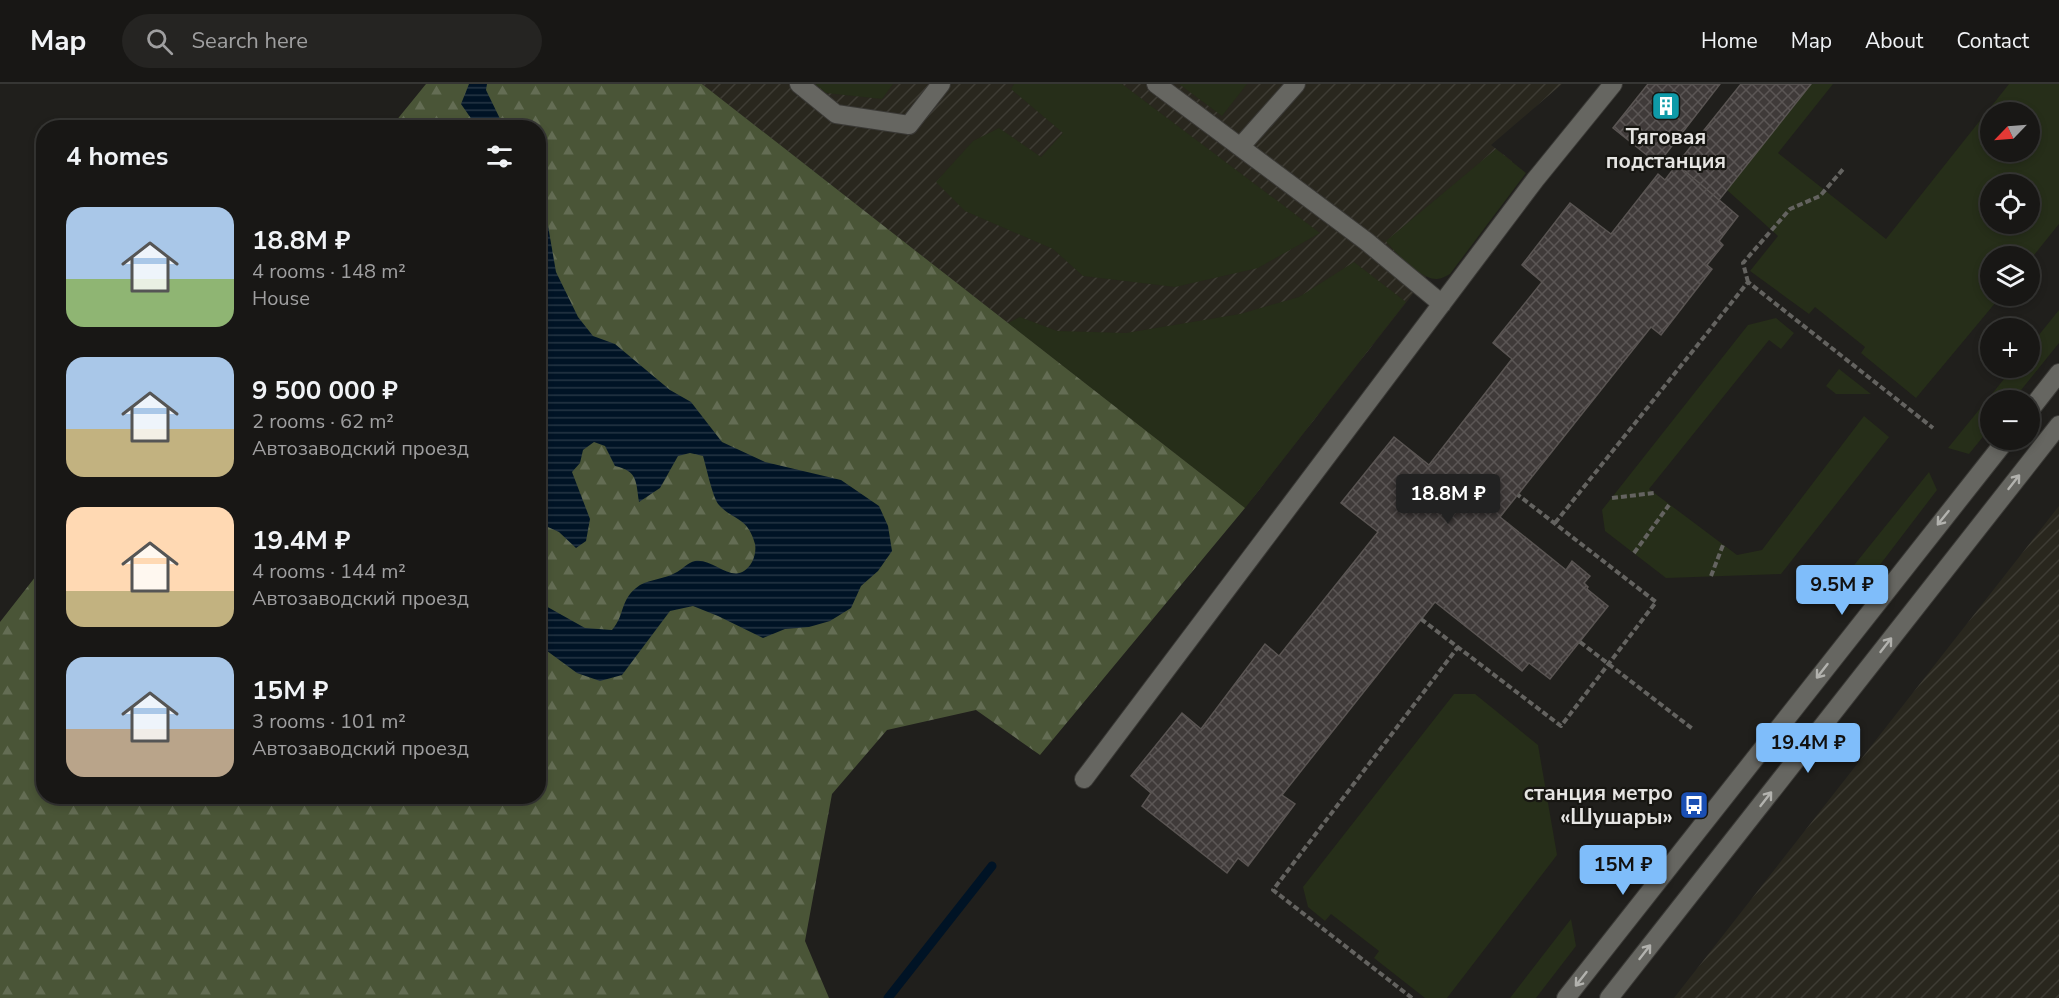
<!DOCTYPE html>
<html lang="en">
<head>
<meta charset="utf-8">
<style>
  :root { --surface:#181715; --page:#252422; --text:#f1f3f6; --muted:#9f9fa0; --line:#363634; --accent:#7fbdfa }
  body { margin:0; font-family:"Nunito Sans",sans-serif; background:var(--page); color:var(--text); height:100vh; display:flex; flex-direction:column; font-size:22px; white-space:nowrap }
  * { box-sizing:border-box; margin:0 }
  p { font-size:20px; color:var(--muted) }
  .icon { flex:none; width:33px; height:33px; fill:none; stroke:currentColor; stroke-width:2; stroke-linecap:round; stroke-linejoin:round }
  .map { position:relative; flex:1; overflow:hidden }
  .panel { position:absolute; left:36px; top:36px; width:510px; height:684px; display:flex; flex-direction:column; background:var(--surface); border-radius:24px; box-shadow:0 3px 9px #0003,0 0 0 2px var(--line) }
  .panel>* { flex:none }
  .needle { width:39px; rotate:245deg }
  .fabs { position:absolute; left:1980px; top:18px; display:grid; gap:12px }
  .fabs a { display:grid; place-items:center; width:60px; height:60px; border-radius:50%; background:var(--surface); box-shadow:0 3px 9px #0003,0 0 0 2px var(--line); font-size:30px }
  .price { position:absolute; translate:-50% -51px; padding:0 14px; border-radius:6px; background:var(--accent); color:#111; font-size:20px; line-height:39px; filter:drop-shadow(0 2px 3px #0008) }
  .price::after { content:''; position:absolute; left:50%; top:36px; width:18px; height:14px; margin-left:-9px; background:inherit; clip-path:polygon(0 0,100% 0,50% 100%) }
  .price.selected { background:#222; color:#fff }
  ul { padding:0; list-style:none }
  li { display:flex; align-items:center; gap:18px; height:150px; padding:0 30px }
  li span { display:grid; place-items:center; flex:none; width:168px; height:120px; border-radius:18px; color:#555 }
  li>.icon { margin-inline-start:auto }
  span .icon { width:72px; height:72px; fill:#fffc; stroke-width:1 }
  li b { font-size:26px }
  h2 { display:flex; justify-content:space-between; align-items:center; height:72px; padding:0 30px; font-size:26px }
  header { display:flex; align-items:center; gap:36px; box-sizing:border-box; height:84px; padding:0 30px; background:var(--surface); border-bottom:2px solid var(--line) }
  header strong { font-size:28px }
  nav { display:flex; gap:33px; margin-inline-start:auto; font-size:21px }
  .search { width:420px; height:54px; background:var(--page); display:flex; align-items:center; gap:15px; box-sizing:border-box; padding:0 21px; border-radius:33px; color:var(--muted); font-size:22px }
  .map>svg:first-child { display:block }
  .industrial { fill:url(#industrial-furrows) }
  .grass { fill:#262e19; fill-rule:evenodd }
  .forest { fill:url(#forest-firs) }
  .water { fill:url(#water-rules) }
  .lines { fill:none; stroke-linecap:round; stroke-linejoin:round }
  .stream { stroke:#001325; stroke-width:9 }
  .building { fill:url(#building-cross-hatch); stroke:#5a5553; stroke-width:1.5 }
  .minor-casing { stroke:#3a3936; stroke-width:20 }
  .path { stroke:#646360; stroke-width:4; stroke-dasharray:6 3; stroke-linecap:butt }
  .minor { stroke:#666661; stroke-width:18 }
  .oneway { stroke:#b2b2ae }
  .labels { text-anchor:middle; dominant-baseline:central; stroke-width:4.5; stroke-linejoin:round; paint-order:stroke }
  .poi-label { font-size:21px; font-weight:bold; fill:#e5e4e2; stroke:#171612 }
</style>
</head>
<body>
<header>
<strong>Map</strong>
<div class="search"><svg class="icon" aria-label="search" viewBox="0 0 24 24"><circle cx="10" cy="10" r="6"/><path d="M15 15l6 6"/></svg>Search here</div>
<nav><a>Home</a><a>Map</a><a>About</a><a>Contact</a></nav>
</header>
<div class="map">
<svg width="2059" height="914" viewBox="0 0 2059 914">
  <defs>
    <pattern id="industrial-furrows" width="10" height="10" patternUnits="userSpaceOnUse" patternTransform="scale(1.5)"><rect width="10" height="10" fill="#29271e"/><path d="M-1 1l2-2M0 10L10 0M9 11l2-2" fill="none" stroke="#3e3c34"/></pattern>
    <pattern id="forest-firs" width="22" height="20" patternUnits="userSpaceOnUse" patternTransform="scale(1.5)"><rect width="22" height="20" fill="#4a5537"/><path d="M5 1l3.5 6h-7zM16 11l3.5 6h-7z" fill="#646d54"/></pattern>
    <pattern id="water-rules" width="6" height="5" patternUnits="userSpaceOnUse" patternTransform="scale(1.5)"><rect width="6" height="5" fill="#001325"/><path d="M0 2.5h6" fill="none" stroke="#253544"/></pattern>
    <pattern id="building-cross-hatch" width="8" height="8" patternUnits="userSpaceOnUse" patternTransform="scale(1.5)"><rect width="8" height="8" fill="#3f3a39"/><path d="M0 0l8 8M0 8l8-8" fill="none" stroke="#5b5655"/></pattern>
  </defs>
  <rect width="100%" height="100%" fill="#201f1c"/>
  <path class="industrial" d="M702,0H1562L1491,61L1512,77L1419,202L1245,424Z
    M2059,422V914H1674Z"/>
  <path class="grass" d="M815,0H893L882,15L826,9Z
    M1014,0H1122L1320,149L1258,184L1175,203L1083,192L1053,165L965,127L936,98L973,57L999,44L1041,73L1063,49L1011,5Z
    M1179,0H1247L1222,32Z
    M1811,0H1833L1778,69L1886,155L2009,0H2059V140L2030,176V172H1990V212H2001L1916,314L1861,269L1865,263L1815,223L1809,230L1750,187L1778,152L1727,106ZM1990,28H2030V68H1990ZM1990,100H2030V140H1990Z
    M1496,65L1526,89L1450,190C1446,192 1441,195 1437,195C1422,196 1395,169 1386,157Z
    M1354,178L1406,218L1245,424L1008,239L1020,233L1057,247L1126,249L1240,230L1299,213Z
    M2059,226V259L2013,316H1990V344L1969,370L1948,364L2013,284H2030V262Z
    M1776,234L1794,249L1781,265L1769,256L1649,405L1737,471L1762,466L1864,332L1889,353L1781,490L1666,494L1605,447L1602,426L1748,241Z
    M1839,285L1871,310H1836L1826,302Z
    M1929,388L1937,406L1876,486L1851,485Z
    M1454,610H1475L1538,661L1557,771L1447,914H1425L1374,874L1379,867L1331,830L1325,837L1308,823L1303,803Z
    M1571,835L1576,862L1536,914H1510Z"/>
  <path class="forest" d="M426,0H702L1245,424L1040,671L976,626L887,646L832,710L805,857L829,914H0V538L43,483L44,712H538V44L391,43Z"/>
  <path class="water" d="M469,0H487L486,6L504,43H477L461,20Z
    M538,118L547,136L556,188L578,233L593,252L615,260L670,306L691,318L722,358L765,378L841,396L879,422L888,442L892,467L878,487L861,502L851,524L830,537L809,543L785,545L763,554L718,532L693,522L670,527L622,591L600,597L577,589L539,561V522L544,521L585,544L612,546C626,530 619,515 640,501C651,495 665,495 675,489C682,486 688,478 695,477C714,473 736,506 752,478C755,472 756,466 755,460C748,433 734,437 719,421C713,415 706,382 703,372L690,369L678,372L660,404L639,418C636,398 638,387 615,382L605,362L594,358L583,366L580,379L572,388L590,435L586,457L576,464L559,448L539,439Z"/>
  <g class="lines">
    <path class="stream" d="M888,914L992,782"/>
  </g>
  <path class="building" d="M1648,0H1720L1658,80L1613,44Z
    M1741,0H1811L1719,116L1677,80Z
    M1677,80L1738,132L1719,157L1723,161L1707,181L1712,185L1661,251L1651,243L1500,433L1566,486L1572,477L1590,492L1584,499L1588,503L1587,505L1608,522L1550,595L1529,579L1522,587L1435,518L1282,711L1295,720L1248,782L1238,774L1227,789L1142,722L1151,709L1131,692L1182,629L1201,645L1265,560L1279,572L1378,448L1341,419L1394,353L1429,381L1512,275L1493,259L1542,198L1522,181L1570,119L1611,150L1658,90L1665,96Z"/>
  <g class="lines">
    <g class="minor-casing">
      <path id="minor" d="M799,0L836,30L909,41L941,0
        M1156,0L1366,157L1442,220
        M1241,62L1296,0
        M2030,326L2059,289
        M1084,695L1535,96L1613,0
        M1566,914L2006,356
        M1609,914L2059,341"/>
    </g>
    <path class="path" d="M1748,198L1743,179L1790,125L1820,112L1844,84
      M1612,414L1654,409
      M1555,439L1748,198L1933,344
      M1634,469L1669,421
      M1711,492L1723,461
      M1421,535L1561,642L1656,518L1518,411
      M1580,558L1694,646
      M1412,914L1273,806L1458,563"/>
    <use href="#minor" class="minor"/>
  </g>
  <defs><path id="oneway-shaft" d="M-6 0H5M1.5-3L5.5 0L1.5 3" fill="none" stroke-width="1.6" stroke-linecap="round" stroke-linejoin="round" transform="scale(1.5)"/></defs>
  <g class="oneway">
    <use href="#oneway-shaft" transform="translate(2014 398) rotate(-52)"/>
    <use href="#oneway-shaft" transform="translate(1943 434) rotate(129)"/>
    <use href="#oneway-shaft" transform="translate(1886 561) rotate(-52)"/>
    <use href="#oneway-shaft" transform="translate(1822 587) rotate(128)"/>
    <use href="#oneway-shaft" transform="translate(1766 715) rotate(-52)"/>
    <use href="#oneway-shaft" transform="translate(1645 868) rotate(-52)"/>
    <use href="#oneway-shaft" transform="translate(1581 895) rotate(128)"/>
  </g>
  <defs>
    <g id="building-square" transform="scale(1.5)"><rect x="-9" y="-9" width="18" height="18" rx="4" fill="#0f9aa8" stroke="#171612"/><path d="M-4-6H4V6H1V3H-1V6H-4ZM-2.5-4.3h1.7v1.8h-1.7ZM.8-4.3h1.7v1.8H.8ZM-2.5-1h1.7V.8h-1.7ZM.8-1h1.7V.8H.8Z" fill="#fff"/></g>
    <g id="bus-square" transform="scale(1.5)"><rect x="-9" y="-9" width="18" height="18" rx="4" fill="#1a4fb4" stroke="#171612"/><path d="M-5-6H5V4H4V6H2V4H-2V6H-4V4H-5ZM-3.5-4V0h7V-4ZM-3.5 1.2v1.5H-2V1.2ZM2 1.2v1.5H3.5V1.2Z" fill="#fff"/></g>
  </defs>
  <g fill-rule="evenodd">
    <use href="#building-square" x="1666" y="22"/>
    <use href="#bus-square" x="1694" y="721"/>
  </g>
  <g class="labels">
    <g class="poi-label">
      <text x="1666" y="53">Тяговая<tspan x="1666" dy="24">подстанция</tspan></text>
      <text x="1673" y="709" text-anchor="end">станция метро<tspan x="1673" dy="24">«Шушары»</tspan></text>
    </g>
  </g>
</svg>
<div class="fabs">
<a><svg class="needle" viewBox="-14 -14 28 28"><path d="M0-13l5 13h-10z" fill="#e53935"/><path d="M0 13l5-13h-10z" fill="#9f9fa0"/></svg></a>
<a><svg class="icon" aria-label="locate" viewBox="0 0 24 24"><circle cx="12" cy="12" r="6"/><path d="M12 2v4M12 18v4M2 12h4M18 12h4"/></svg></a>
<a><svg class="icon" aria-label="layers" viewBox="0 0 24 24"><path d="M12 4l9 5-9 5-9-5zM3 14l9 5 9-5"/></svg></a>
<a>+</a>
<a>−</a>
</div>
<b class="price selected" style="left:1448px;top:441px">18.8M ₽</b>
<b class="price" style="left:1842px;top:532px">9.5M ₽</b>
<b class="price" style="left:1808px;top:690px">19.4M ₽</b>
<b class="price" style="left:1623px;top:812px">15M ₽</b>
<section class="panel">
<h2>4 homes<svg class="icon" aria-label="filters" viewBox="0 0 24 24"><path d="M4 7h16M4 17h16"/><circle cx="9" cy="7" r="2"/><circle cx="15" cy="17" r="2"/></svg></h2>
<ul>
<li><span style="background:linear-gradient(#a9c7e8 60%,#8fb573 0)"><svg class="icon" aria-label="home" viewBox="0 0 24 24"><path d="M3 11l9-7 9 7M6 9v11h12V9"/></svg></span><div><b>18.8M ₽</b><p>4 rooms · 148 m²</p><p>House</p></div></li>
<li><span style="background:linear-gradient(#a9c7e8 60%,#c2b280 0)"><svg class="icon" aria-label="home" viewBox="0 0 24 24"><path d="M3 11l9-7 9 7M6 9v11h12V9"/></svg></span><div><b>9 500 000 ₽</b><p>2 rooms · 62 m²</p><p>Автозаводский проезд</p></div></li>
<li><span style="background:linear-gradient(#ffd9b3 70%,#c2b280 0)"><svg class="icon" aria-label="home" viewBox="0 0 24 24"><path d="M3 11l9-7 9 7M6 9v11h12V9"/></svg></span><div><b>19.4M ₽</b><p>4 rooms · 144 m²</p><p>Автозаводский проезд</p></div></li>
<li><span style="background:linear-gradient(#a9c7e8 60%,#b9a48a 0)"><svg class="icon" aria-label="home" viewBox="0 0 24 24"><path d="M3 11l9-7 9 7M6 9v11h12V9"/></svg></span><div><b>15M ₽</b><p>3 rooms · 101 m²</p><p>Автозаводский проезд</p></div></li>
</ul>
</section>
</div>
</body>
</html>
